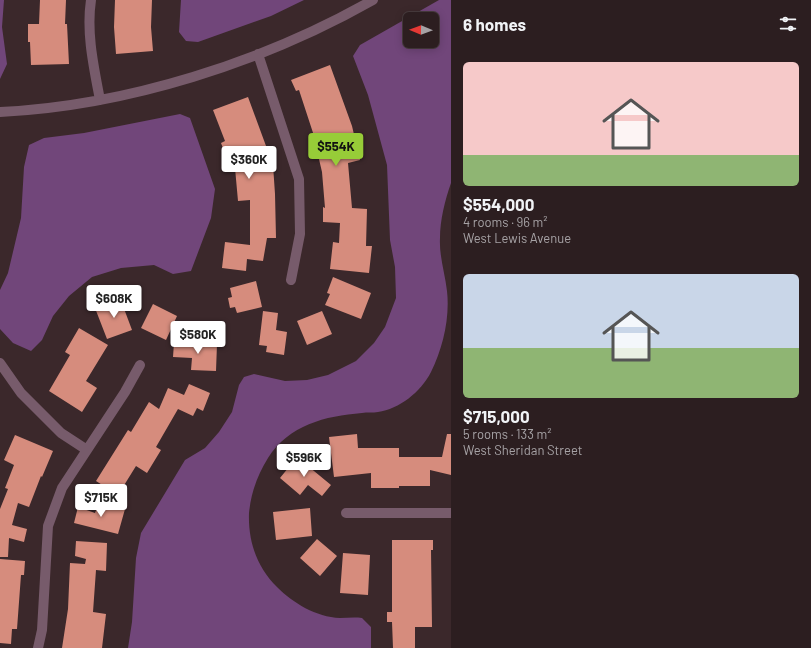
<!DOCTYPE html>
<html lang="en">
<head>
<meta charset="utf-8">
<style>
  :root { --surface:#2c1e20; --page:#382b2d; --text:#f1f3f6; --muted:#a6a2a5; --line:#483c3e; --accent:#97cc38 }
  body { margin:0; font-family:Barlow,sans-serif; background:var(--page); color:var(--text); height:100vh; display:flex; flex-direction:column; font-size:15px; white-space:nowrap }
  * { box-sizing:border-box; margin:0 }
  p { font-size:13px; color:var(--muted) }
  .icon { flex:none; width:22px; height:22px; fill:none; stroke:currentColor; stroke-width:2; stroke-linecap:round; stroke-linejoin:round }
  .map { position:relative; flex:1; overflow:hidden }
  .details { display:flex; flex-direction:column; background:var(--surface); width:360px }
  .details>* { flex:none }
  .needle { width:26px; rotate:271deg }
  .tools { position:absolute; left:403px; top:12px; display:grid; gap:8px }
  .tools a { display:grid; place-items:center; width:36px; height:36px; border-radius:6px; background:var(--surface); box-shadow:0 2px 10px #0003,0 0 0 1px var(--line); font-size:20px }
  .price { position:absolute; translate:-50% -34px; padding:0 9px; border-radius:4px; background:#fff; color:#222; font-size:13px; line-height:26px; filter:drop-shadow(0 1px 2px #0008) }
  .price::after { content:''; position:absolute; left:50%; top:24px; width:12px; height:9px; margin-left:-6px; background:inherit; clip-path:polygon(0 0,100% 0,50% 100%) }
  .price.on { background:var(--accent); color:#111 }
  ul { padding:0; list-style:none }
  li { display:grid; align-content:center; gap:8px; height:212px; padding:0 12px }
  li span { display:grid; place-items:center; height:124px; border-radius:6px; color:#555 }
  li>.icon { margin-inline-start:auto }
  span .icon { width:72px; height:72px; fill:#fffc; stroke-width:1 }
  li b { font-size:17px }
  h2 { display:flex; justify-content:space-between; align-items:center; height:48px; padding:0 12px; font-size:17px }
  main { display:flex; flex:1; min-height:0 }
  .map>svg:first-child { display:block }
  .water { fill:#71467a; fill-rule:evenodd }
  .building { fill:#d68c7d }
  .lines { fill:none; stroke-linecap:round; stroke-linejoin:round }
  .minor { stroke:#775b6b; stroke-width:10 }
</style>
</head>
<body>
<main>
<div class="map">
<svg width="451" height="648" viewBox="0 0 451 648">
  <rect width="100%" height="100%" fill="#3b282b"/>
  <path class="water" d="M0,0H4L2,27L7,64L0,79Z
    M181,0H304L271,16L198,42L186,41L179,32Z
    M439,0H451V183C445,200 440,220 440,238C439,256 445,273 447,291C450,318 443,348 431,372C421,392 399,409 378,412C373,413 367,412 362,413C325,416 289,425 268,458C257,476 251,493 249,513C248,542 257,567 277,587C293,603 316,617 340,618C347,618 354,617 362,618L371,627V648H128L132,622L136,558L141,533L185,460L205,448L219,432L232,412L239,385L244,377L254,374L285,381L307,380L328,375L356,361L374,343L385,327L396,298L395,267L390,240L387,165L368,95L353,56L360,45ZM410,19H432V41H410Z
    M180,114L190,118L215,189L211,218L191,271L173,274L154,265L121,268L92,277L69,296L53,316L42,340L31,351L13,343L0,329V290L8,273L21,218L24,167L29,145L44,138L84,133Z"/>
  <path class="building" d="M40,0H66L65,24H67L69,64L31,65L30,42H28V24H39Z
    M115,0H152L151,27L153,51L116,54L114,27Z
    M330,65L352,126L360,160L348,163L352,208L367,209L366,246H372L369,273L330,269L333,242L339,243L340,223L323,222V207L325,208L322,172L315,142H316L299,90L296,91L291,80Z
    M248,97L273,165L275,194L276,238H267L263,261L247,259L246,271L222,268L225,242L250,245V200L238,201L235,168L231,169L221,143L225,141L213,110Z
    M333,277L371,293L361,319L325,305L330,294L327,293Z
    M256,281L262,307L237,313L235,307L230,308L228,298L232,297L230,288Z
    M120,298L132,330L107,339L95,308Z
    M153,304L177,316L166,340L141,328Z
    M263,311L278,313L276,330L287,332L284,355L266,352L267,346L259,345Z
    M322,311L332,334L307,345L297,321Z
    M79,328L108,345L86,381L97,388L82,412L49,391L70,355L65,352Z
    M174,343L217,344L216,371L191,370L192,358L173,357Z
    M189,384L210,393L203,411L197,408L193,416L178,409L156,447L161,450L147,473L136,466L118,495L96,481L128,430L131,432L149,402L159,409L168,388L184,395Z
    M357,434L358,448H399V457H442L447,434H451V475L430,470V486H399V488H371V473L334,477L329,437Z
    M15,435L53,451L42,477L41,476L29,507L18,503L12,525L27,529L24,542L9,538L8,557H0V509L8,489L5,488L14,465L4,460Z
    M297,457L331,485L322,496L308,485L300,495L280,478Z
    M99,502L125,509L118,534L74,523L78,507L95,513Z
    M310,508L312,536L276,540L273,512Z
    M317,539L337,556L320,576L300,558Z
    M392,540H433V550H431L432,627H415V648H393L392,622H387V612H392Z
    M76,541L107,543L106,571L96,570L93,612L106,614L102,648H62L68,609L70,563L85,564L86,559L75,556Z
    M343,553L370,555L368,595L340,593Z
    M0,559L25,561L24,575H21L17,629H12L11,644L0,643Z"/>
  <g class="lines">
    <path class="minor" d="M91,0C86,33 94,68 100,100
      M258,54L299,179L300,234L291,280
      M0,112C126,106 264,62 373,0
      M0,363L21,393L61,433L87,450
      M346,513H451
      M38,648L42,630L48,526L62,488L125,392L140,365"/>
  </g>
</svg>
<div class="tools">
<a><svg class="needle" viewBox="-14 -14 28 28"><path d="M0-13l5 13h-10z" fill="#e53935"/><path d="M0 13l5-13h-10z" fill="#a6a2a5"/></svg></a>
</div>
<b class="price on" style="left:336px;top:167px">$554K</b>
<b class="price" style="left:249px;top:180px">$360K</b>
<b class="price" style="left:114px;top:319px">$608K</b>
<b class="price" style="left:198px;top:355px">$580K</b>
<b class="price" style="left:304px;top:478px">$596K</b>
<b class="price" style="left:101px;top:518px">$715K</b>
</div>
<section class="details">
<h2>6 homes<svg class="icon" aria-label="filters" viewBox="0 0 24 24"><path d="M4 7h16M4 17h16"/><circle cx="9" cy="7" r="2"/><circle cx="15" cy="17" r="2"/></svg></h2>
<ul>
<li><span style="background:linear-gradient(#f6c9c9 75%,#8fb573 0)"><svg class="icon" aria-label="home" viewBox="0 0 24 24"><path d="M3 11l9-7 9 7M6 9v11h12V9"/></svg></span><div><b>$554,000</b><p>4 rooms · 96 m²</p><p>West Lewis Avenue</p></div></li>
<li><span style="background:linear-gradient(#c9d6e8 60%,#8fb573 0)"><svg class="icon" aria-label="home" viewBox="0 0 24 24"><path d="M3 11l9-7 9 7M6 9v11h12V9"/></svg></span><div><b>$715,000</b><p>5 rooms · 133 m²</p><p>West Sheridan Street</p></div></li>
</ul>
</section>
</main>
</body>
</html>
